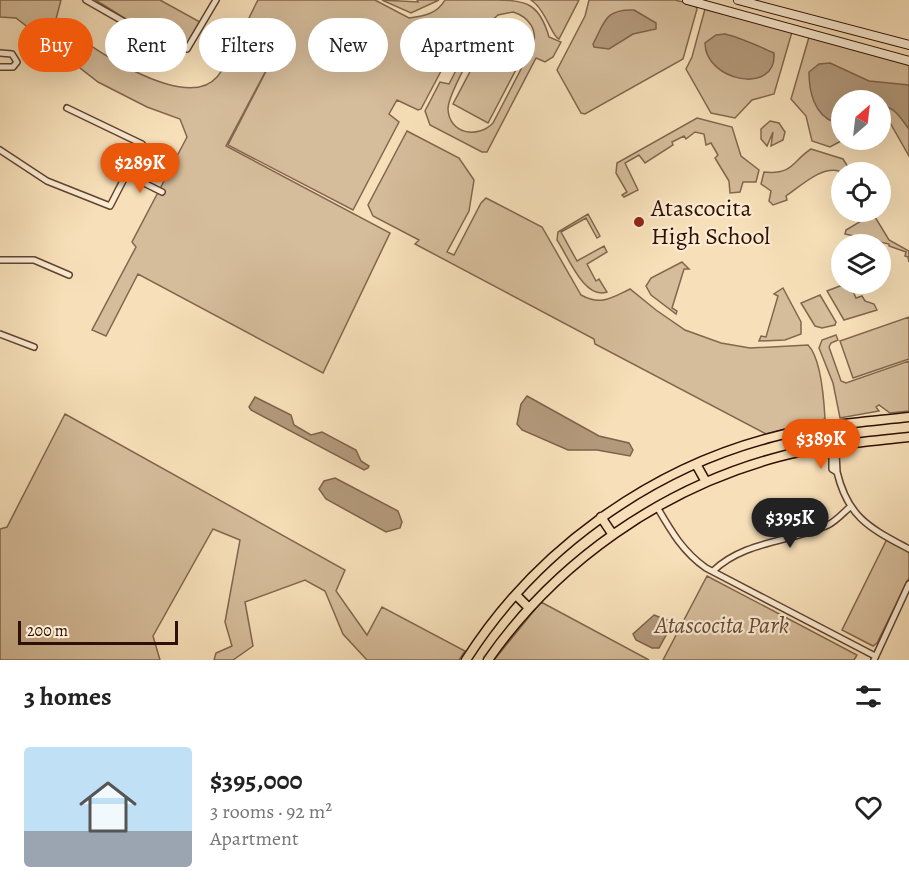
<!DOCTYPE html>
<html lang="en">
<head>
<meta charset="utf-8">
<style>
  :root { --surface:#fff; --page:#f6f6f6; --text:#222; --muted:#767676; --accent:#ea580c }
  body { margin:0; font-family:Alegreya,serif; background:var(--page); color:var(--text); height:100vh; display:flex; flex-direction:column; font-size:22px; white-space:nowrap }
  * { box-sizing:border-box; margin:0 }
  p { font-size:20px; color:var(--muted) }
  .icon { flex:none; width:33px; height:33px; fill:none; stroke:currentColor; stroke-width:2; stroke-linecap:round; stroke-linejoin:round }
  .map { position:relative; height:660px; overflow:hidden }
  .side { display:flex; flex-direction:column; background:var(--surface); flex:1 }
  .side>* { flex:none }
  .top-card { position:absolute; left:18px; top:18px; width:600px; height:54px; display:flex; gap:12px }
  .needle { width:39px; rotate:28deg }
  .fabs { position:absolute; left:831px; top:90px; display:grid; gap:12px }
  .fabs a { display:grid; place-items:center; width:60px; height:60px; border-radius:50%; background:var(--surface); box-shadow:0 6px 24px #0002; font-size:30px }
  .scale { position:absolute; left:18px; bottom:15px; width:160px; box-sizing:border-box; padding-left:6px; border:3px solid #2f0f02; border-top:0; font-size:16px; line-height:21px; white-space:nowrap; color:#2f0f02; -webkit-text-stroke:4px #faebd2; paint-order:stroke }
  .price { position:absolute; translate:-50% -51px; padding:0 14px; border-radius:21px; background:var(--accent); color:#fff; font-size:20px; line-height:39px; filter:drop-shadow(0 2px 3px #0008) }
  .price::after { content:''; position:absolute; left:50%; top:36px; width:18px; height:14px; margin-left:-9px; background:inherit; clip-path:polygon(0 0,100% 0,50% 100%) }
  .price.on { background:#222; color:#fff }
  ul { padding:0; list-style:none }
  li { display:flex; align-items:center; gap:18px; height:150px; padding:0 24px }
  li span { display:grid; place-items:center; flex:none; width:168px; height:120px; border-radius:6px; color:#555 }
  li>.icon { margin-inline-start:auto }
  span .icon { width:72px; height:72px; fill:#fffc; stroke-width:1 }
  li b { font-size:26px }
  h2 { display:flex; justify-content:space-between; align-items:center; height:72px; padding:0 24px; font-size:26px }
  .tag { padding:0 21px; border-radius:27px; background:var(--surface); box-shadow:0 6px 24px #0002; font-size:21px; line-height:54px }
  .tag.on { background:var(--accent); color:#fff }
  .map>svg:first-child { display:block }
  .green { fill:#d5bc9a; stroke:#82664e; stroke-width:1.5; fill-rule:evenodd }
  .water { fill:#b3997b; stroke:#7e624b; stroke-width:1.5 }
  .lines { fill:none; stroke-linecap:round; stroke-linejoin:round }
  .minor-casing { stroke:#614330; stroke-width:8 }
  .secondary-casing { stroke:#2f0f02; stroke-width:10 }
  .primary-casing { stroke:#2f0f02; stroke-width:11 }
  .minor { stroke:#faebd2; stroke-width:5 }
  .secondary { stroke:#faebd2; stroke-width:8 }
  .primary { stroke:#f7e0b9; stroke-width:8 }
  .poi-dot { fill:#8f2418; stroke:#faebd2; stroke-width:2 }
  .labels { text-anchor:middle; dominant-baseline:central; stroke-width:4.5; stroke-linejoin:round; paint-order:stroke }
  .poi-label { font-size:24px; fill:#2f0f02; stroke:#faebd2; text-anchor:start }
  .park-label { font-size:24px; font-style:italic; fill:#694c37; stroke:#faebd2 }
</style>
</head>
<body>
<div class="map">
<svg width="909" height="660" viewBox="0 0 909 660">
  <rect width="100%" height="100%" fill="#f7e0b9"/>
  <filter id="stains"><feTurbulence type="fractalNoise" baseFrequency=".00333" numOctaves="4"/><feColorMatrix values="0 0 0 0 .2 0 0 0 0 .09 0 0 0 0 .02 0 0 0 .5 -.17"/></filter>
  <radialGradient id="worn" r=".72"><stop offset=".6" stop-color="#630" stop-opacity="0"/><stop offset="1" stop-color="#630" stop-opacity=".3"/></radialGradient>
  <path class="green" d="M0,0H61L56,19C83,44 185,114 217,77C229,64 248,18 258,0H375L409,18C424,16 437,14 445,0C462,0 480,0 498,0C527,0 540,5 549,37L561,42L553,57L545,62L536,58L487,152H482L430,125L425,111L440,82L449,84L478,28L467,22L421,109L418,110L397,100L389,114L399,122L353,210L228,145L279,46L226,146L390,233L323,373L138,274L106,336L92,330L136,247L132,242L187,137L180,119L147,107L98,82L16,18L0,17ZM513,12C529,17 538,30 533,46L493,123C478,139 449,134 448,109C448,93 479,42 488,24L498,15Z
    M95,0H160L200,22L190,41C172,54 113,9 95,0Z
    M382,0L418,2L417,0H439L411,13Z
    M531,0H579L559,39C552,37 546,10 531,0Z
    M589,0H675L695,5L697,9L683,59L585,114L581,113L557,70L585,16Z
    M705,9L792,32L774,94L752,100L735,118L711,113L686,69L692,57Z
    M494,26L529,45L488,123L453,104Z
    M809,37L909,64V156L889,121L881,118L880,100H842L843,140L830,147L812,141L806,116L791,99Z
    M697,118L732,127L741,156L759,170L756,182H743L740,192L730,193L729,181L715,158L718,155L711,143L706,145L704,134L695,132L686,139L684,136L672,142L673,145L645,163L639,155L625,163L638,190L624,197L622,195L627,192L616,173L617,163Z
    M770,121L779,123L785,132L783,140L771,146L773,132L767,146L761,139V129Z
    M407,131L459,158L474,180L469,211L447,252L454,255L481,203L486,198L542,227L581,295C601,306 611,298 630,289L656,310L685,330L721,343L750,348L808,345C821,358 824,400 825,419L766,434L595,344L594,339L415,244L419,240L373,216L368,205Z
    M811,149L843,159L851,172H842L841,176L839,171C821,166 801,186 786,196L787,200L773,205L769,201L771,191L761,184L764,172C794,175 792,161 811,149Z
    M860,212H872L889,240L909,251V262L908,257L905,256L906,252L889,246V244L845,234L846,230L863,220Z
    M588,214L600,236L597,238L586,218L561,232L577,261L604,246L607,252L587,264L596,281L599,279L607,292C584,300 568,256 557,240L558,232Z
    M682,262L689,269H684L672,308L677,311L676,314L651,295L646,286L651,278Z
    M845,284H850L856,298L862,296L865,301L874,304L877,310L844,320L827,291Z
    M783,288L801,322V334L785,340L759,341L761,336L766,337L778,296L774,294Z
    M820,295L836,322L835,325L822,328L815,326L801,303Z
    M909,317V359L853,378L840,341Z
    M836,335L838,340L831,343L829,347L841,381L846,383L909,361V411L890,413L879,405L876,407L879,411L840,418L833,383L819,348L822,340Z
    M65,414L345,570L336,591L367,635L382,607L465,651L459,660H367L343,634L325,591L305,580L245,602L253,646L233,660H214L216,653L232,646L225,622L240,540L213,529L153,636L160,660H0V529L7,527Z
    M887,539L909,550V578L877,643L873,646L842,630Z
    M707,576L857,655L854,660H663Z
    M541,602L649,660H494Z"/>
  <path class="water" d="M634,10L656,23V29L633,34L609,49L594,47L593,44C605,22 604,9 634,10Z
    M725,34C742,38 758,46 774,53C777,96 705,81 705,43L716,35Z
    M830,63L869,81L909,85V129C901,119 894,105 881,107L880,100H842L841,118L834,122C814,115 809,91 809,72L819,64Z
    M527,396L599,436L629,443L633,450L630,456L597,450H568L522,430L517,424L521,404Z
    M255,397L291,415L294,425L311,435L322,432L356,450L361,461L369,466L368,468L364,470L251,410L249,407Z
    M335,478L398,511L402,522L400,528L386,532L326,499L319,489L324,481Z
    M654,615L667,620L671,626L659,648H652L636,640L633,634Z"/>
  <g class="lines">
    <g class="minor-casing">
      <path id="minor" d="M86,0L142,32L187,49L216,0
        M0,53L12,54L17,62L13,67H0
        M0,150L47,181L110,206L142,144L67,108
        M128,175L162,192
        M0,260H34L69,275
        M0,334L34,347
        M832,446L836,453L837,472L832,469Z
        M837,472C848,518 870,528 909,549
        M657,507C671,531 683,552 706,568L875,656
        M713,571C744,541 790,542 828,525C836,521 843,513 850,507
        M874,660L909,584"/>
    </g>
    <g class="secondary-casing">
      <path id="secondary" d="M687,0L909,61
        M738,0L909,45"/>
    </g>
    <g class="primary-casing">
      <path id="primary" d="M830,426L832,446
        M696,464L706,482
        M601,517L613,535
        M516,595L529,608
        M466,660C535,551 649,469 773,437C817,425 864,422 909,417
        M488,660C556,562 662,488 778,457C821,445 865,442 909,437"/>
    </g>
    <use href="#minor" class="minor"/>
    <use href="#secondary" class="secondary"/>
    <use href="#primary" class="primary"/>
  </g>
  <circle class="poi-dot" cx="639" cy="222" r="6"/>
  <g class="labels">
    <g class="poi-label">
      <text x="651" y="208">Atascocita<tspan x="651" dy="28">High School</tspan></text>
    </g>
    <g class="park-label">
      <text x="722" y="625">Atascocita Park</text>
    </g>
  </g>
  <rect width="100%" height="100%" filter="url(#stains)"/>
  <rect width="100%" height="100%" fill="url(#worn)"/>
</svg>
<div class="fabs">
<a><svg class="needle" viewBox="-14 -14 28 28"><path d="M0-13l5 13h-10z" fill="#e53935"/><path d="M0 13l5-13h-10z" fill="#767676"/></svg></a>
<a><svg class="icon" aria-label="locate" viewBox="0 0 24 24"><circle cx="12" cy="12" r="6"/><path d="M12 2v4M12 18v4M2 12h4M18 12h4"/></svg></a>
<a><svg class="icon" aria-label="layers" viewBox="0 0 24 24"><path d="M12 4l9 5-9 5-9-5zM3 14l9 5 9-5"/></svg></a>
</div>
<div class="scale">200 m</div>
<b class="price" style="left:140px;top:194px">$289K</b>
<b class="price" style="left:821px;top:470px">$389K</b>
<b class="price on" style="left:790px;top:549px">$395K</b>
<div class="top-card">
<a class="tag on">Buy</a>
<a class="tag">Rent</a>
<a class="tag">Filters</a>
<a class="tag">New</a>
<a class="tag">Apartment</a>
</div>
</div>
<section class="side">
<h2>3 homes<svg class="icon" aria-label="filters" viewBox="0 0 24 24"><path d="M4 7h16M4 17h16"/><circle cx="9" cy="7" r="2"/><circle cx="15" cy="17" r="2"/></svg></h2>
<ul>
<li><span style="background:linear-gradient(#bfe0f5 70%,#9aa5b1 0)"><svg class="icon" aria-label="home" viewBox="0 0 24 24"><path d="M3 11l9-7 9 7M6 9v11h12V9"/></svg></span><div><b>$395,000</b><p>3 rooms · 92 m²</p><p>Apartment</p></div><svg class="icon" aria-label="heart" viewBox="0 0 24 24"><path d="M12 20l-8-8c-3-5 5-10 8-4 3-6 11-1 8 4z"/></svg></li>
</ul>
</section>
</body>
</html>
